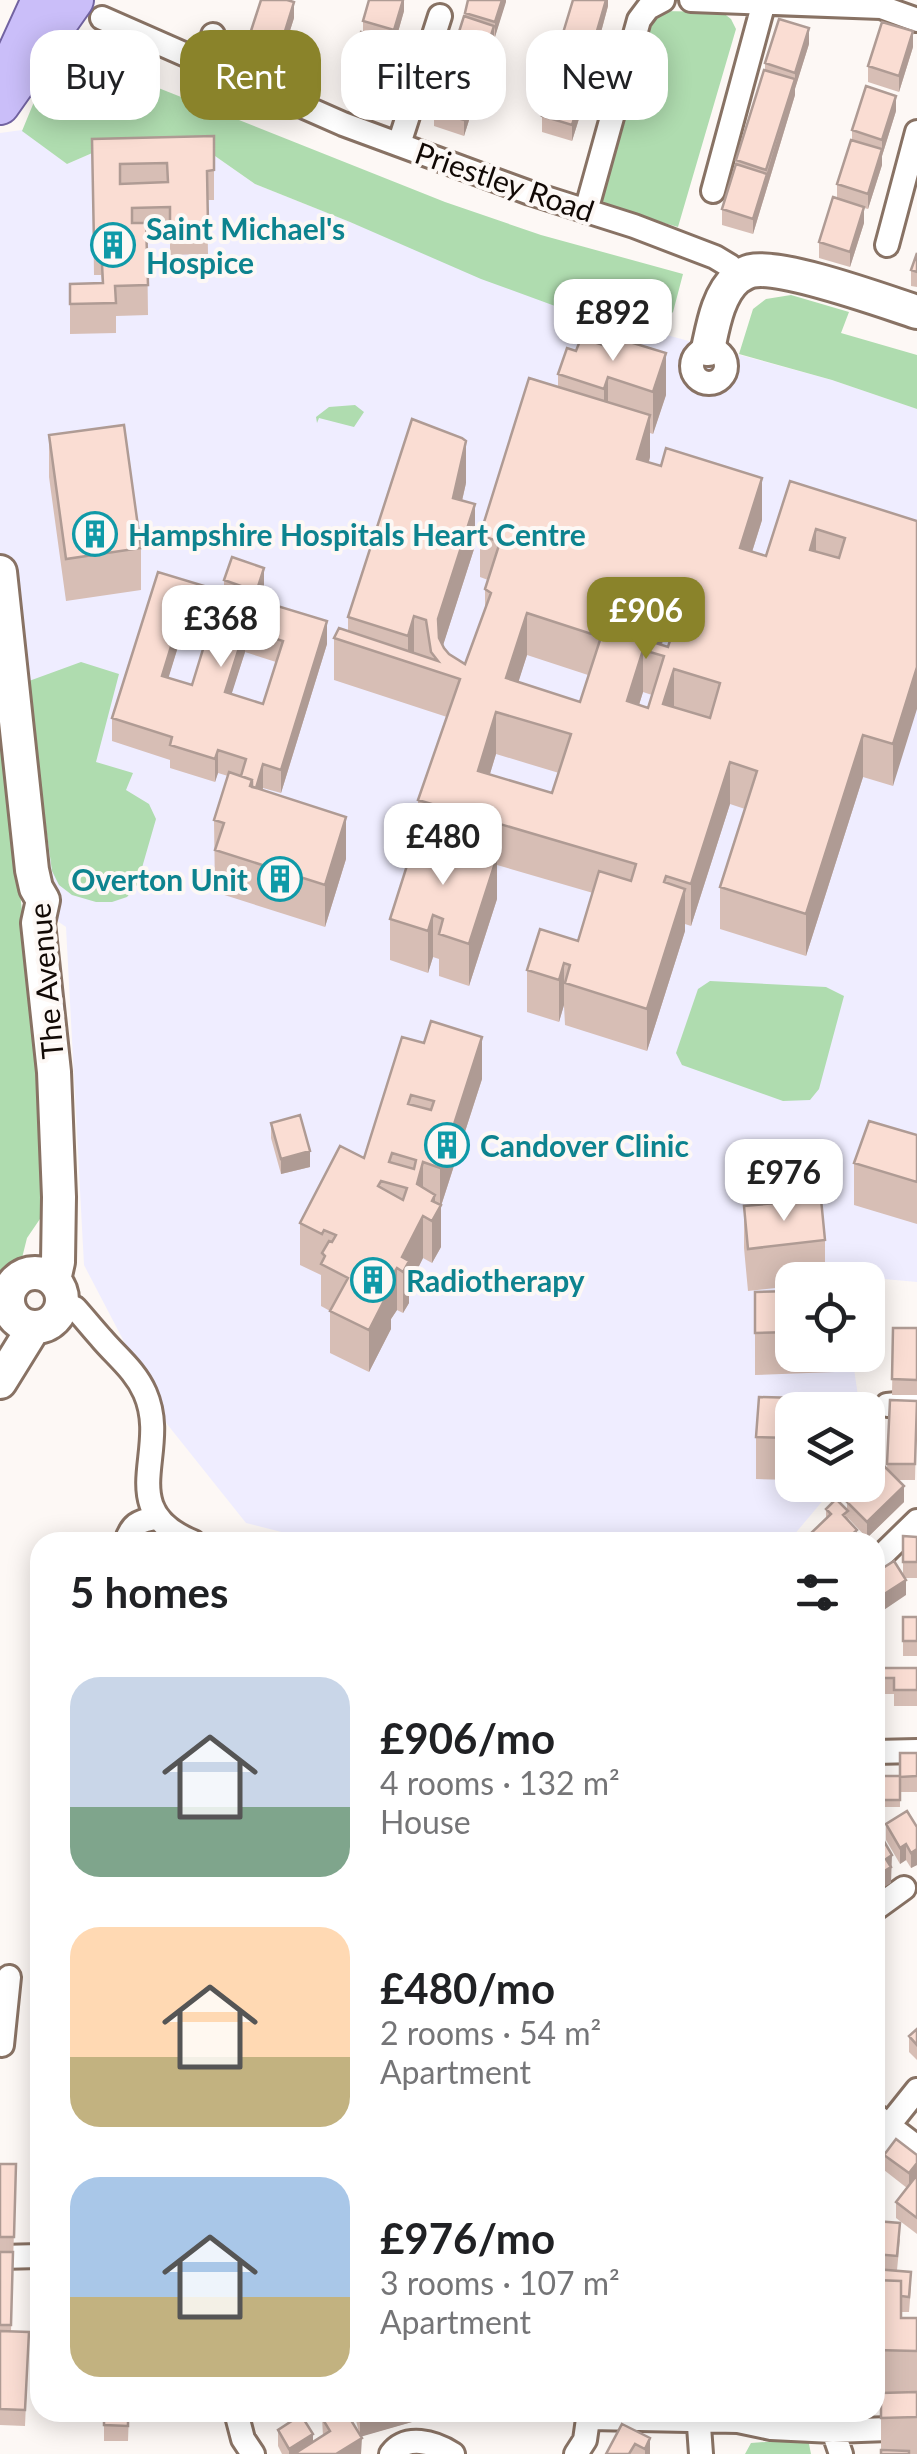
<!DOCTYPE html>
<html lang="en">
<head>
<meta charset="utf-8">
<style>
  :root { --surface:#fff; --page:#f6f6f6; --text:#202124; --muted:#757577; --accent:#8a832a }
  body { margin:0; font-family:Lato,sans-serif; background:var(--page); color:var(--text); height:100vh; display:flex; flex-direction:column; font-size:38px; white-space:nowrap }
  * { box-sizing:border-box; margin:0 }
  p { font-size:32px; color:var(--muted) }
  .icon { flex:none; width:55px; height:55px; fill:none; stroke:currentColor; stroke-width:2; stroke-linecap:round; stroke-linejoin:round }
  .map { position:relative; flex:1; overflow:hidden }
  .panel { position:absolute; left:30px; top:1532px; width:855px; height:890px; display:flex; flex-direction:column; background:var(--surface); border-radius:30px; box-shadow:0 5px 25px #0003 }
  .panel>* { flex:none }
  .top-card { position:absolute; left:30px; top:30px; width:858px; height:90px; display:flex; gap:20px }
  .fabs { position:absolute; left:775px; top:1262px; display:grid; gap:20px }
  .fabs a { display:grid; place-items:center; width:110px; height:110px; border-radius:20px; background:var(--surface); box-shadow:0 5px 25px #0003; font-size:50px }
  .price { position:absolute; translate:-50% -85px; padding:0 22px; border-radius:20px; background:#fff; color:#222; font-size:32px; line-height:65px; filter:drop-shadow(0 2px 5px #0008) }
  .price::after { content:''; position:absolute; left:50%; top:60px; width:30px; height:22px; margin-left:-15px; background:inherit; clip-path:polygon(0 0,100% 0,50% 100%) }
  .price.on { background:var(--accent); color:#fff }
  ul { padding:0; list-style:none }
  li { display:flex; align-items:center; gap:30px; height:250px; padding:0 40px }
  li span { display:grid; place-items:center; flex:none; width:280px; height:200px; border-radius:30px; color:#555 }
  li>.icon { margin-inline-start:auto }
  span .icon { width:120px; height:120px; fill:#fffc; stroke-width:1 }
  li b { font-size:42px }
  h2 { display:flex; justify-content:space-between; align-items:center; height:120px; padding:0 40px; font-size:42px }
  .chip { padding:0 35px; border-radius:30px; background:var(--surface); box-shadow:0 5px 25px #0003; font-size:35px; line-height:90px }
  .chip.on { background:var(--accent); color:#fff }
  .map>svg:first-child { display:block }
  .medical { fill:#efedff }
  .green { fill:#afdcaf }
  .lines { fill:none; stroke-linecap:round; stroke-linejoin:round }
  .street-casing { stroke:#887264; stroke-width:28 }
  .secondary-casing { stroke:#887264; stroke-width:38 }
  .primary-casing { stroke:#7263a1; stroke-width:42 }
  .street { stroke:#fff; stroke-width:22 }
  .secondary { stroke:#fff; stroke-width:32 }
  .primary { stroke:#cabef9; stroke-width:38 }
  .wall { fill:#d7beb5; fill-rule:evenodd }
  .shaded-wall { fill:#af9b94 }
  .building { fill:#faddd3; stroke:#af9b94; stroke-width:2.5; fill-rule:evenodd }
  .labels { text-anchor:middle; dominant-baseline:central; stroke-width:8; stroke-linejoin:round; paint-order:stroke }
  .street-label { font-size:30px; fill:#110905; stroke:#fdf8f5 }
  .culture-label { font-size:30px; font-weight:bold; fill:#0d838f; stroke:#fdf8f5; text-anchor:start }
</style>
</head>
<body>
<div class="map">
<svg width="917" height="2454" viewBox="0 0 917 2454">
  <rect width="100%" height="100%" fill="#fdf8f5"/>
  <path class="medical" d="M22,130L67,164L113,144L205,149L255,184L615,328L652,331L832,380L917,409V1282L840,1275V1280H792V1355H852L860,1410H792V1485H836L788,1542H321L246,1523L167,1424L84,1265L66,927L0,881V133Z"/>
  <path class="green" d="M660,11L722,12L731,19L736,29L678,227L608,207L599,197L649,20Z
    M93,62L445,202L541,235L683,274L673,312L652,331L615,328L481,279L350,222L255,184L205,149L113,144L67,164L22,131L41,85L74,106Z
    M791,295L849,312L841,333L917,355V409L832,380L739,354L753,309L766,299Z
    M355,405L364,412L354,427L319,418L317,423L316,417L329,407Z
    M81,662L119,674L96,762L133,773L126,790L149,804L156,819L137,885L127,897L112,902H96L72,895L59,885L52,871L32,725L29,681Z
    M0,694L39,1079L44,1213L27,1238L22,1258L8,1275L0,1289Z
    M710,981L826,987L844,996L819,1089L810,1100L783,1101L682,1065L676,1053L698,989Z
    M808,2439L811,2454H745L751,2443Z"/>
  <g class="lines">
    <g class="street-casing">
      <path id="street" d="M691,0L881,7L917,20
        M102,18L343,124L530,193L634,226L715,257L730,266L740,276
        M204,65L213,35
        M399,144L440,16
        M713,191L764,2
        M586,211L639,20L648,8L663,0
        M887,245L917,132
        M692 366a17 17 0 1 1 34 0a17 17 0 1 1-34 0Z
        M61,1304L75,1308C84,1318 92,1328 101,1338C116,1356 135,1370 145,1393C171,1452 112,1508 193,1542
        M887,1405L917,1402
        M126,1542C131,1525 138,1521 156,1518
        M875,1562L917,1521
        M875,1752L917,1751
        M875,1909L904,1888
        M2,2045L9,1977
        M875,2115L917,2147
        M875,2155L889,2125L917,2090
        M0,2257L40,2256
        M236,2412L243,2439L253,2454
        M698,2412L701,2454
        M834,2412L833,2431L841,2454
        M590,2418L738,2421L771,2428L833,2431L917,2428
        M391,2454C406,2434 434,2442 453,2454
        M576,2454L585,2440L589,2412"/>
    </g>
    <g class="secondary-casing">
      <path id="secondary" d="M708,349C713,326 718,294 737,278C740,276 747,272 751,271C782,264 883,301 917,312
        M0,572L32,870L36,888L43,900L38,923L54,1072L59,1197L58,1262L54,1280
        M8 1300a27 27 0 1 1 54 0a27 27 0 1 1-54 0Z
        M0,1382L34,1327"/>
    </g>
    <g class="primary-casing">
      <path id="primary" d="M14,59L41,0
        M0,105L74,0"/>
    </g>
    <use href="#street" class="street"/>
    <use href="#secondary" class="secondary"/>
    <use href="#primary" class="primary"/>
  </g>
  <path class="wall" d="M404,0V11L394,46L391,45V57L377,101L347,92V76L363,32V21Z
    M506,0L480,86L478,85V92L464,136L434,126V111L450,67V60L465,13Z
    M608,0V6L595,55V60L583,95V106L572,141L542,132V116L554,82V71L563,33Z
    M294,18L280,62L249,53V37Z
    M809,44L795,88V95L753,234L722,225V209L736,167V160L765,70V63Z
    M913,47L899,92L868,82V66Z
    M896,111L882,156V165L868,209L864,208V223L850,267L819,258V242L837,199V184L852,140V130Z
    M214,136V200H207L208,254L170,255V237H147L148,315L116,316V333L70,334V284L102,283L101,275H94L92,139Z
    M917,253V287L911,286V270Z
    M567,348L666,395L653,434L650,433V457L649,462L762,520L752,552L766,556L790,481L917,521L893,786L863,777L806,956L720,929V887L745,809L730,804L691,926L685,924V931L647,1051L565,1025L564,1005L559,1022L527,1012V970L578,941L593,893L497,865V899L469,986L439,976V959L433,957L428,973L390,960V919L418,835V800L447,717L334,680V638L348,631V617L466,483L462,501L475,546L443,645L449,654L465,664L485,608V589L488,580L480,577V535L558,386V374ZM668,623L675,625L668,647L662,645ZM527,655L588,675L580,702L518,682ZM643,692L652,695L648,708L639,705ZM496,754L559,773L552,793L490,774Z
    M49,435L141,548V590L66,601L49,477Z
    M158,572L224,592V580L264,591L261,601L327,644L281,793L263,788L262,790L346,859L325,927L215,892L214,820L228,776L218,773L215,782L170,768V760L112,741V718ZM181,637L205,644L192,685L168,678ZM245,652L276,662L263,704L231,694Z
    M402,1037L482,1079L441,1206V1247L432,1263L423,1258L409,1286V1303L403,1313L397,1310L391,1319V1329L369,1372L330,1353V1311L321,1306V1275L300,1265V1223L364,1158Z
    M271,1123L310,1167L281,1174L271,1138Z
    M917,1135V1224L854,1205V1163Z
    M744,1206L825,1240V1280H792V1286L748,1291L744,1248Z
    M792,1291V1355H835V1372L755,1375V1292Z
    M893,1328H917V1395H892Z
    M890,1400L917,1401L915,1480H897L904,1502L867,1538L848,1518L857,1542H808V1536L826,1519V1509L847,1511V1502L887,1469Z
    M792,1410V1480L756,1479V1437Z
    M903,1536L917,1537V1578H904L906,1595L903,1575Z
    M903,1617H917V1656H903Z
    M875,1668H917V1706H894V1694H875Z
    M880,1752V1788L900,1776V1807H880V1792H875V1753Z
    M900,1753H917V1792H900Z
    M886,1824L917,1827V1865L911,1868L906,1860L900,1864L886,1840Z
    M917,2029V2060L909,2052V2036Z
    M884,2155H917V2234L896,2218V2202L907,2188L884,2170Z
    M0,2164H16L11,2331L29,2332L25,2426L0,2425Z
    M875,2221L900,2239L897,2270L911,2287L909,2312H901V2318H917V2454H881V2393H906L875,2392Z
    M104,2412H129L128,2441H104Z
    M206,2412H228V2416H206Z
    M354,2412H420L419,2420L361,2436V2454H282L278,2446V2430L313,2442L323,2436L322,2418L359,2433Z
    M650,2438V2454H606Z"/>
  <path class="shaded-wall" d="M403,0H404V11L394,46V30Z
    M502,0H506V2L495,37V22Z
    M606,0H608V6L584,95V80Z
    M294,2V18L280,62V47Z
    M494,26V41L480,86V70Z
    M809,28V44L795,89V73Z
    M913,31V47L899,92V76Z
    M391,41V57L377,101V86Z
    M478,76V92L464,136V120Z
    M795,79V95L753,234V219Z
    M583,90V106L572,141V125Z
    M896,96V111L882,156V140Z
    M882,149V165L868,209V194Z
    M864,207V223L850,267V252Z
    M666,353V395L653,434V392Z
    M608,377V419L604,431V389Z
    M650,415V457L637,501V459Z
    M466,441V483L453,540V498Z
    M762,478V520L740,590V548Z
    M475,504V546L438,661V619Z
    M816,529V571L810,550Z
    M264,568V591L254,622V599Z
    M668,581V623L658,655L649,641Z
    M527,613V655L508,715L506,678Z
    M181,614V637L162,699V676Z
    M414,616V658L408,662V636Z
    M327,621V644L281,793V770Z
    M245,629V652L225,715V692Z
    M643,650V692L627,743V701Z
    M917,667V709L893,786V744Z
    M674,669V711L663,704Z
    M496,712V754L478,813V771Z
    M863,735V777L806,956V914Z
    M218,750V773L215,782V759Z
    M730,762V804L691,926V884Z
    M263,764V788L250,828V786Z
    M346,817V859L325,927V885Z
    M497,857V899L469,986V944Z
    M685,889V931L647,1051V1009Z
    M433,915V957L428,973V931Z
    M564,963V1005L559,1022V980Z
    M482,1037V1079L441,1206V1247L432,1263V1201L435,1195V1217L440,1208V1168Z
    M310,1151V1167L281,1174V1159Z
    M423,1162V1204L417,1184Z
    M423,1216V1258L409,1286V1303L403,1313V1272L402,1257Z
    M397,1268V1310L391,1319V1329L369,1372V1330L387,1284Z
    M904,1486V1502L867,1538V1522Z
    M857,1530V1542H844Z
    M906,1580V1595L875,1616V1600Z
    M906,1844V1860L900,1864V1848Z
    M917,1849V1865L911,1868V1853Z
    M892,1855L891,1883L876,1892V1876L886,1859Z
    M917,2163V2178L909,2189V2173Z
    M390,2412H420L419,2420L360,2437V2421Z
    M313,2434V2449L305,2454H289V2449Z
    M362,2438L361,2454H336Z
    M650,2438V2454H645V2449Z"/>
  <path class="building" d="M261,0H287L294,2L280,47L249,37Z
    M369,0H403L394,30L363,21Z
    M468,0H502L495,22L465,13Z
    M573,0H606L594,41L563,33Z
    M464,16L494,26L480,70L450,60Z
    M779,19L809,28L795,73L765,63Z
    M882,22L913,31L899,76L868,66Z
    M361,32L391,41L377,86L347,76Z
    M564,35L595,44L584,80L554,71Z
    M448,66L478,76L464,120L434,111Z
    M764,70L795,79L766,170L736,160Z
    M552,81L583,90L572,125L542,116Z
    M866,86L896,96L882,140L852,130Z
    M214,136V170L207,171L208,224L170,225V207L132,208V223H146L148,285L115,286L116,303L70,304V284L103,283L101,245H94L92,139ZM167,163L168,182L120,184V164Z
    M851,140L882,149L868,194L837,184Z
    M736,164L767,174L753,219L722,209Z
    M833,197L864,207L850,252L819,242Z
    M917,253V272L911,270Z
    M581,338L616,349L620,339L666,353L653,392L608,377L604,389L558,374L567,348L576,351Z
    M529,378L650,415L637,459L661,466L666,448L762,478L740,548L766,556L790,481L917,521V667L893,744L863,735L806,914L720,887L757,771L730,762L691,884L666,876L664,882L685,889L647,1009L565,983L570,965L564,963L559,980L527,970L540,929L578,941L599,871L631,881L636,864L418,800L460,679L334,638L339,628L438,661L431,652L426,620L414,616L408,636L348,617L412,419L462,438L466,441L453,498L475,504L438,619L439,638L444,648L449,654L465,664L491,593L485,589L500,542L480,535ZM816,529L845,538L839,558L810,550ZM668,581L687,587L668,647L649,641ZM527,613L601,637L580,702L506,678ZM643,650L664,656L648,708L627,701ZM674,669L720,683L710,718L663,704ZM496,712L571,734L552,793L478,771Z
    M124,425L141,548L66,559L49,435Z
    M232,557L264,568L254,599L327,621L281,770L263,764L256,788L252,787V780L241,776L246,759L218,750L215,759L170,745L172,737L112,718L158,572L237,596L241,586L224,580ZM181,614L211,623L192,685L162,676ZM245,629L283,641L263,704L225,692Z
    M229,772L252,780L250,786L346,817L325,885L215,850L224,823L214,820Z
    M417,834L445,843L443,849L464,856L466,847L497,857L469,944L439,934L443,919L433,915L428,931L390,919Z
    M431,1021L482,1037L440,1168L423,1162L417,1184L435,1195L432,1201L441,1205L432,1221L423,1216L402,1257L409,1261L403,1272L397,1268L387,1284L391,1287L369,1330L330,1311L348,1278L321,1264L325,1256L322,1253L329,1241L332,1242L336,1235L324,1230L322,1234L300,1223L340,1146L364,1158L402,1037L424,1043ZM411,1095L434,1101L431,1110L408,1104ZM392,1153L416,1160L414,1169L389,1162ZM381,1181L407,1188L403,1200L378,1186Z
    M300,1115L310,1151L281,1159L271,1123Z
    M869,1121L917,1135V1182L854,1163Z
    M821,1199L825,1240L748,1249L744,1206Z
    M792,1291V1332L755,1333V1292Z
    M893,1328H917V1380L892,1379Z
    M759,1397L837,1399L836,1410H792V1438L756,1437Z
    M890,1400L917,1401L915,1464H887Z
    M884,1466L904,1486L867,1522L847,1502L864,1485H868V1482Z
    M836,1499L848,1511L843,1515L857,1530L844,1542H814L808,1536L831,1514L826,1509Z
    M903,1536L917,1537V1562H903Z
    M894,1561L906,1580L875,1600V1573Z
    M903,1617H917V1641H903Z
    M875,1668H917V1690H894V1678H875Z
    M880,1752V1777H875V1753Z
    M900,1753H917V1776L900,1777Z
    M880,1776H900V1800H880Z
    M907,1811L917,1827V1849L911,1853L906,1844L900,1848L886,1824Z
    M878,1831L892,1855L886,1859L891,1867L876,1876L875,1833Z
    M917,2029V2045L909,2036Z
    M896,2139L917,2155V2163L909,2173L884,2155Z
    M0,2164H16L14,2237H0Z
    M917,2175V2218L896,2202Z
    M875,2221L900,2223L897,2256L875,2254Z
    M0,2252H13L11,2325H0Z
    M875,2269L911,2272L909,2297L901,2296V2281L875,2280Z
    M875,2280L901,2281V2318H917V2351L875,2350Z
    M0,2331L29,2332L25,2410L0,2409Z
    M917,2392V2417L881,2418V2393Z
    M104,2412H128V2426L104,2425Z
    M332,2412H346L362,2438L336,2454H294L330,2431L322,2418Z
    M358,2412H390L360,2421Z
    M301,2415L313,2434L289,2449L278,2430Z
    M622,2424L650,2438L645,2449L635,2444L629,2454H606Z
    M881,2450L909,2451V2454H881Z"/>
  <defs>
    <g id="building-ring" transform="scale(2.25)"><circle r="9.5" fill="#fdf8f5" stroke="#0f9aa8" stroke-width="1.5"/><path d="M-4-6H4V6H1V3H-1V6H-4ZM-2.5-4.3h1.7v1.8h-1.7ZM.8-4.3h1.7v1.8H.8ZM-2.5-1h1.7V.8h-1.7ZM.8-1h1.7V.8H.8Z" fill="#0f9aa8"/></g>
  </defs>
  <g fill-rule="evenodd">
    <use href="#building-ring" x="113" y="245"/>
    <use href="#building-ring" x="95" y="534"/>
    <use href="#building-ring" x="280" y="879"/>
    <use href="#building-ring" x="447" y="1145"/>
    <use href="#building-ring" x="373" y="1280"/>
  </g>
  <g class="labels">
    <g class="street-label">
      <text transform="translate(505 181) rotate(19)">Priestley Road</text>
      <text transform="translate(45 981) rotate(-95)">The Avenue</text>
    </g>
    <g class="culture-label">
      <text x="146" y="228">Saint Michael's<tspan x="146" dy="34">Hospice</tspan></text>
      <text x="128" y="534">Hampshire Hospitals Heart Centre</text>
      <text x="248" y="879" text-anchor="end">Overton Unit</text>
      <text x="480" y="1145">Candover Clinic</text>
      <text x="406" y="1280">Radiotherapy</text>
    </g>
  </g>
</svg>
<div class="fabs">
<a><svg class="icon" aria-label="locate" viewBox="0 0 24 24"><circle cx="12" cy="12" r="6"/><path d="M12 2v4M12 18v4M2 12h4M18 12h4"/></svg></a>
<a><svg class="icon" aria-label="layers" viewBox="0 0 24 24"><path d="M12 4l9 5-9 5-9-5zM3 14l9 5 9-5"/></svg></a>
</div>
<b class="price" style="left:613px;top:364px">£892</b>
<b class="price on" style="left:646px;top:662px">£906</b>
<b class="price" style="left:221px;top:670px">£368</b>
<b class="price" style="left:443px;top:888px">£480</b>
<b class="price" style="left:784px;top:1224px">£976</b>
<div class="top-card">
<a class="chip">Buy</a>
<a class="chip on">Rent</a>
<a class="chip">Filters</a>
<a class="chip">New</a>
</div>
<section class="panel">
<h2>5 homes<svg class="icon" aria-label="filters" viewBox="0 0 24 24"><path d="M4 7h16M4 17h16"/><circle cx="9" cy="7" r="2"/><circle cx="15" cy="17" r="2"/></svg></h2>
<ul>
<li><span style="background:linear-gradient(#c9d6e8 65%,#7fa58c 0)"><svg class="icon" aria-label="home" viewBox="0 0 24 24"><path d="M3 11l9-7 9 7M6 9v11h12V9"/></svg></span><div><b>£906/mo</b><p>4 rooms · 132 m²</p><p>House</p></div></li>
<li><span style="background:linear-gradient(#ffd9b3 65%,#c2b280 0)"><svg class="icon" aria-label="home" viewBox="0 0 24 24"><path d="M3 11l9-7 9 7M6 9v11h12V9"/></svg></span><div><b>£480/mo</b><p>2 rooms · 54 m²</p><p>Apartment</p></div></li>
<li><span style="background:linear-gradient(#a9c7e8 60%,#c2b280 0)"><svg class="icon" aria-label="home" viewBox="0 0 24 24"><path d="M3 11l9-7 9 7M6 9v11h12V9"/></svg></span><div><b>£976/mo</b><p>3 rooms · 107 m²</p><p>Apartment</p></div></li>
</ul>
</section>
</div>
</body>
</html>
